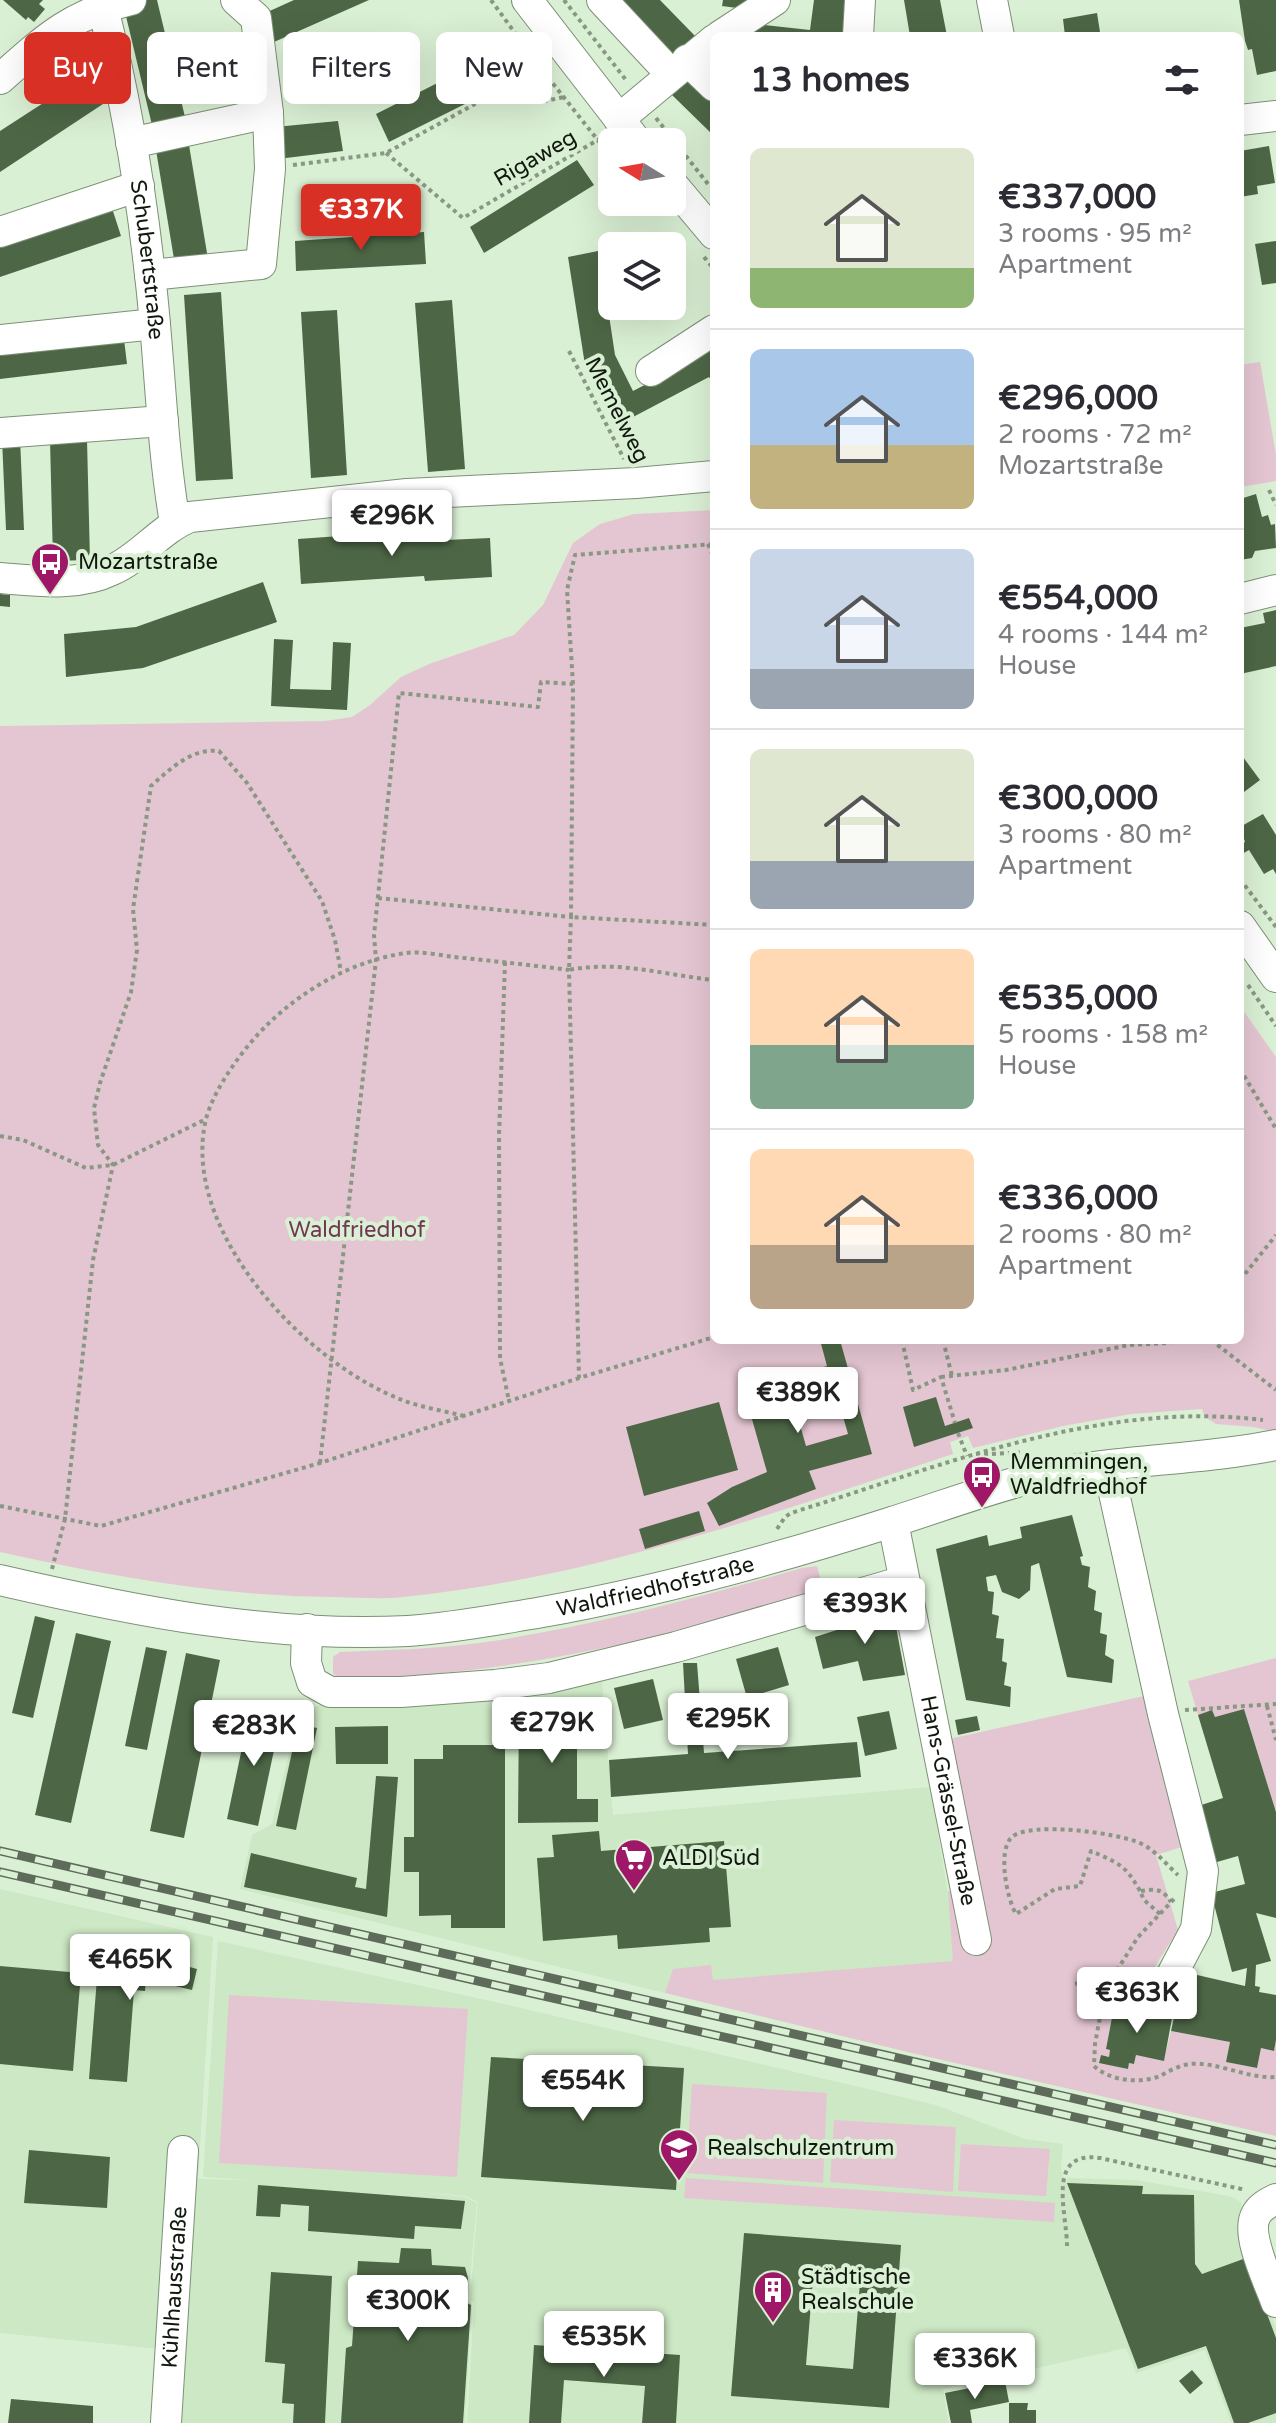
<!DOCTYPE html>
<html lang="en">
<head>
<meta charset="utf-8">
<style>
  :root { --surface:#fff; --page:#f2f2f3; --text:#2b2b33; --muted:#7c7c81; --line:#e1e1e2; --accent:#d93025 }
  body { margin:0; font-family:"Varela Round",sans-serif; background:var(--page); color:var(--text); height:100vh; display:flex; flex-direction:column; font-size:30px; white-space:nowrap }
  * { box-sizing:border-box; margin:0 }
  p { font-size:26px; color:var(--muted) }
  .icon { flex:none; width:44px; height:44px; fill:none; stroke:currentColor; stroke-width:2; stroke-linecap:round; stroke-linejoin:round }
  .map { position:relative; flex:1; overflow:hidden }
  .side { position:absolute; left:710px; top:32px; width:534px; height:1312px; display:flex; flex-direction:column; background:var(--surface); border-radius:12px; box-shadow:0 8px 32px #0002 }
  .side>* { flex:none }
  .guide { position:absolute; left:24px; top:32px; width:566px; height:72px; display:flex; gap:16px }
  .needle { width:52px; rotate:281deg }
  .buttons { position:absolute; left:598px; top:128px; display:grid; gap:16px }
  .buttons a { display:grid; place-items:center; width:88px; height:88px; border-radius:12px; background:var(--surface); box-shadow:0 8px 32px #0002; font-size:40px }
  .price { position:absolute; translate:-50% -68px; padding:0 18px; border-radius:8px; background:#fff; color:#222; font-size:26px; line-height:52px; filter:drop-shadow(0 2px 4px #0008) }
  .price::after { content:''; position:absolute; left:50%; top:48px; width:24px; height:18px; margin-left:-12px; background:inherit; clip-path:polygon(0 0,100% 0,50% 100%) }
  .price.on { background:var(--accent); color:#fff }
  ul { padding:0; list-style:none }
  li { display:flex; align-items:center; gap:24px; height:200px; padding:0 40px }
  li+li { border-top:2px solid var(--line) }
  li span { display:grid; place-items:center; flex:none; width:224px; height:160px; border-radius:12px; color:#555 }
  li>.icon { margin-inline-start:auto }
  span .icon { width:96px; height:96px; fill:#fffc; stroke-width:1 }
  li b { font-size:34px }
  h2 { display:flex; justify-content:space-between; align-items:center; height:96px; padding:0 40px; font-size:34px }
  .pill { padding:0 28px; border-radius:12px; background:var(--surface); box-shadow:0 8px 32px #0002; font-size:28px; line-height:72px }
  .pill.on { background:var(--accent); color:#fff }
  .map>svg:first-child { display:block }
  .built { fill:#cde8c5 }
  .green { fill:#e4c6d2 }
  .building { fill:#4d6746; fill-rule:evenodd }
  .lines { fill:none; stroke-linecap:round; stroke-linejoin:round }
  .minor-casing { stroke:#7c9076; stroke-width:32 }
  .path { stroke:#899884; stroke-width:4; stroke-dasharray:4 4; stroke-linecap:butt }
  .minor { stroke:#fff; stroke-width:30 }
  .rail-casing { stroke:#5e6b5a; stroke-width:9 }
  .rail { stroke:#daf0d4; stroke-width:6; stroke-dasharray:18; stroke-linecap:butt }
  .labels { text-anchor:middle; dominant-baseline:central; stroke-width:8; stroke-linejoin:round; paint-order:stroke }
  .street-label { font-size:22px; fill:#11180e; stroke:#daf0d4 }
  .poi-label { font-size:22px; fill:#11180e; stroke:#daf0d4; text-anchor:start }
  .park-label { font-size:22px; fill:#723754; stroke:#daf0d4 }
</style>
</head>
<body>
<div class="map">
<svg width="1276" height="2423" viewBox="0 0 1276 2423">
  <rect width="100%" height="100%" fill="#daf0d4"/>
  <path class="built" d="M602,1681L613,1815L930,1787L961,1971L835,1994L665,1993L240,1889L252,1835L272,1824L299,1711L331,1702L439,1701Z
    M0,1889L213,1937L198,2179L251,2180L203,2177L218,1941L495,2002L936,2105L1025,2139L1063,2144L1061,2167L1064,2183L1069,2178L1136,2180L1229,2196L1241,2202L1246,2247L1276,2328V2423H1231L1205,2350L1136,2373L1126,2348L943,2389L949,2423H467L474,2303L470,2300L478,2202L465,2196L398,2190L465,2197L477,2203L468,2300L472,2304L465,2423H169L170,2350L0,2333Z"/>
  <path class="green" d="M1260,362L1276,455V481L1240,487V365Z
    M714,510V1340H1240V1006L1276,1057V1432L1253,1427L1216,1424L1205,1417L1202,1409L1131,1414L1063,1426L973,1448L968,1436L950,1442L953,1454C773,1513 593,1578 403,1597C379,1600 354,1597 330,1597C217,1596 110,1576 0,1552V726L325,721L352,717L370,705L401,677L429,664L514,635L543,605L573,543L600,524L634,514Z
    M817,1566L822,1585C782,1605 738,1615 695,1626C578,1657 462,1677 341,1679L333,1674V1657L340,1652C389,1650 438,1649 486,1642C593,1626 698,1598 802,1568Z
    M1276,1658V1812L1244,1709L1215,1717L1212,1711L1198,1715L1188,1681Z
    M1144,1696L1185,1846L1156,1855L1178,1930L1154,1968L1139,2007L1115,2002L1106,2049L1110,2050L1109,2057L1101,2055L1099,2062L1128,2069L1129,2063L1134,2064L1136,2055L1164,2060L1171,2031L1230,2042L1226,2062L1257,2068L1261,2048L1274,2050L1276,2040V2136L916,2054L665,1993L673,1969L711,1965L713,1980L953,1961L948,1891H954L987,1917L949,1739Z
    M229,1995L468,2009L457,2177L219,2163Z
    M692,2084L827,2093L823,2183L686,2173Z
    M834,2120L956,2127L953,2192L830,2182Z
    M961,2144L1050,2149L1046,2196L958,2191Z
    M686,2178L1055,2203L1054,2222L684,2198Z"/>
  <path class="building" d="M3,0H43L39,4L45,9L34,22L28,17L26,20Z
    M140,0H157L185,117L152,125L125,12Z
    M294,0H369L274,42L263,14Z
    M615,0H660L696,37L675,58Z
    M723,0H754L752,10L722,6Z
    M814,0H851L847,36H744L745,23L810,30Z
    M904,0H940L947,36H910Z
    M1239,0H1276V71L1257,75L1252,49L1248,50L1245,41Z
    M1097,13L1100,32L1065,36L1063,19Z
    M491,56L505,84L389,142L376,114Z
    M691,71L714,93V136L671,94Z
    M85,76L103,104L0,172V131Z
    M338,121L343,151L278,159L275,127Z
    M189,145L208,259L175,265L156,150Z
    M1269,146L1275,183L1257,186L1258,194L1240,197V151Z
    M577,160L594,185L484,253L470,227Z
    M111,205L121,236L0,277V242Z
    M424,232L426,264L296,271L295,241Z
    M1276,241V283L1262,285L1255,244Z
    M598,251L606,253L608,267L602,269L615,355L633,391L695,359L714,343V384L709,377L616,426L585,365L568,257Z
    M221,292L233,479L196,481L184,295Z
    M452,300L465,469L428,472L415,303Z
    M337,310L347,475L311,478L301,312Z
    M123,331L127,364L0,379V346Z
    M20,438L24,530H6L2,439Z
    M50,440H87L90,560L53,561Z
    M1256,494L1262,517L1268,515L1271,525L1275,524L1276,548L1255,551L1252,558L1240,560V499Z
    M424,530V541L490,538L492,577L425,581L424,576L301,584L298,539Z
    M263,582L277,622L143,668L66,677L64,634L136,627Z
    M0,594L10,595V607L0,606Z
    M1276,610V666L1240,674V628L1265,623L1263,613Z
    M274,639L293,640L290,689L331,690L333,642L351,643L347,710L271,706Z
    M1240,753L1260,780L1240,795Z
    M1263,814L1276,835V874L1273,869L1264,874L1249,850L1242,854L1240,850V845L1245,842L1240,827Z
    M820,1340H840L872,1454L809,1471L816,1489L719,1526L707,1503L732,1487L767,1472L744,1391L827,1366ZM840,1406L848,1434L806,1446L798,1418Z
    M936,1397L945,1426L969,1418L973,1428L914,1447L903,1407Z
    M719,1402L738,1470L644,1496L626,1427Z
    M699,1511L705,1531L645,1549L639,1529Z
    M1072,1515L1083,1556L1080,1557L1082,1565L1090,1567L1088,1587L1096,1591L1094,1610L1102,1613L1100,1633L1107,1635L1105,1655L1114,1660L1112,1683L1067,1677L1039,1563L1031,1566L1030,1590L1019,1599L1002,1592L996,1575L986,1577L988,1591L994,1592L992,1614L999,1616L996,1638L1004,1639L1002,1661L1007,1663L1004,1685L1011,1687L1010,1707L966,1700L936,1549L987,1535L989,1546L1022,1538L1020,1527Z
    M893,1610L905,1675L863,1681L858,1661L823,1669L815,1637L843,1628L841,1620Z
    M35,1616L55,1621L33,1718L12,1713Z
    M76,1633L111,1641L71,1823L35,1815Z
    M146,1647L167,1651L147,1750L125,1746Z
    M778,1647L789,1685L747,1698L736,1659Z
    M186,1653L220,1660L184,1838L150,1831Z
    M683,1663H697L704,1753L857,1742L861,1777L611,1797L609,1760L688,1754Z
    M653,1679L663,1720L624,1729L614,1688Z
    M552,1702H587L588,1736L577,1737V1799H598V1822L518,1823L519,1708L550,1707Z
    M1244,1709L1276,1812V1918L1256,1913L1271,1961L1256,1965L1255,1986L1260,1987L1259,1992L1276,1995V2040L1274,2051L1261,2048L1257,2068L1226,2062L1230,2042L1171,2031L1184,1972L1245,1986L1247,1968L1232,1972L1211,1893L1245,1884L1238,1856L1210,1864L1195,1807L1223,1798L1198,1715L1212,1710L1215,1717Z
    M250,1710L281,1717L258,1826L227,1819Z
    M889,1711L897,1749L865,1756L857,1717Z
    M977,1716L980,1730L958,1735L955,1720Z
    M298,1724L317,1728L296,1830L276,1826Z
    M388,1726V1764H336L335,1727Z
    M443,1745H505V1928H451V1915L419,1916V1872H404V1837H414V1759H443Z
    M376,1776L398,1777L387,1917L244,1887L251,1853L357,1878L355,1887L366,1889Z
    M599,1831L601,1851L724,1841L731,1927L709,1928L710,1942L618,1949L617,1935L543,1941L537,1858L554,1857L552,1835Z
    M145,1941L189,1951L186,1966L197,1969L192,1990L146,1979L145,1991L134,1990L127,2082L89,2079L97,1978L110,1979L113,1945L142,1954Z
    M0,1966L81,1973L73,2071L0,2064Z
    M1115,2002L1173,2013L1164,2061L1136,2055L1134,2064L1129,2063L1128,2069L1099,2063L1101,2055L1109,2057L1110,2050L1106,2049Z
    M491,2057L684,2068L676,2190L481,2177Z
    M29,2150L110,2157L107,2208L24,2203Z
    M1067,2183L1143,2186L1142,2194L1194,2195L1195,2264L1202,2274L1246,2258L1276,2338V2413L1248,2423H1234L1206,2346L1138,2369Z
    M258,2185L465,2201L461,2229L415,2226L414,2239L308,2231L309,2206L281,2204L280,2217L256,2216Z
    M744,2233L901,2245L889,2408L731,2396ZM813,2279L860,2283L853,2369L806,2365Z
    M401,2248L431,2249L432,2265L465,2267L468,2278L467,2303L471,2305L463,2423H341L346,2348L352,2346L358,2261L399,2263Z
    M271,2272L332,2276L325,2423H293L294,2404L282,2403L285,2364L265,2362Z
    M534,2345L680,2355L676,2423H642L645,2386L564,2380L561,2423H529Z
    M1192,2370L1203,2383L1190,2394L1179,2381Z
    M1005,2381L1009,2402L970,2410L972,2423H951L945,2393Z
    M11,2399L93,2406V2423H8Z
    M1009,2403H1028L1027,2410H1036V2423H1009Z"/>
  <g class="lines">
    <g class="minor-casing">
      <g id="minor">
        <path id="s1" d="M101,0C124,90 140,183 150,275C160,358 161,441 175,523"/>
        <path d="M527,0L637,142"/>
        <path d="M602,0L671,74"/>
        <path d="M992,0L999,36"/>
        <path d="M720,36L775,0"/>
        <path d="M858,36L860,0"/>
        <path d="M687,60L714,86"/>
        <path d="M0,79C45,39 71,14 131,0"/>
        <path d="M619,119L714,40"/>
        <path d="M1240,120L1276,116"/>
        <path d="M131,143L268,113L256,18L236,0"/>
        <path d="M672,184L714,234"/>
        <path d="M0,232L139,186"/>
        <path d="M150,275L261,264L270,169L268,113"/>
        <path d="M0,340L155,324"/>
        <path d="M651,371L714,330"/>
        <path d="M0,433L163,421"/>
        <path d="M0,578C37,581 77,587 112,570C140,558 160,529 190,517L407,494L636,483L714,476"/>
        <path d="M1240,599L1276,590"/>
        <path d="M1240,926L1276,977"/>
        <path d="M1108,1466L1163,1714L1203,1871L1196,1929L1166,1986"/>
        <path id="s2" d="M893,1522L976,1940"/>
        <path id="s3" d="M0,1580C134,1611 270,1638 408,1631C452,1628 494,1620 537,1613C657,1592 776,1559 892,1522C940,1507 987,1489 1036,1477C1115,1459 1197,1461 1276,1445"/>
        <path d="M307,1629L306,1663L312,1682L330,1692H401L495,1685L549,1678L676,1647L904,1581"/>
        <path d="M1276,2199C1268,2203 1260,2207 1256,2215C1245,2234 1269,2282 1276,2302"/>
        <path id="s4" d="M166,2423L183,2151"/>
      </g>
    </g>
    <path class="path" d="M491,0L539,66L612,158
      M564,0L626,80
      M656,118L708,184
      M386,153L463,218L603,137
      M293,165L386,153L522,78L545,101L564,97
      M704,257L714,269
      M569,351L624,459
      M1269,490L1276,505
      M708,544L714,558
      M573,684L567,590L575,555L714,544
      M1240,879L1276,927
      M378,898L571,917L569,970C618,960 664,975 714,980
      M505,962L499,1136L500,1358L509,1401
      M1248,985L1276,1026
      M1240,1069L1276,1129
      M0,1136L23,1140L86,1168L113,1165L206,1119
      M1240,1280L1276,1235
      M902,1340L913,1390L941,1377L955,1423
      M943,1340L952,1376
      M1211,1340L1276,1390
      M941,1377L1006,1370L1129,1345L1169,1343L1176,1340
      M464,1416C445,1411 424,1408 405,1401C308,1366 179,1231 206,1119C214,1088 245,1046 268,1024C305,988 355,960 406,953C421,951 439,955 454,957C493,961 531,965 569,970L579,1378
      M958,1433L967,1456
      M976,1455L1027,1452
      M320,1463L376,960L374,935L399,693L538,707L541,682L573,684L571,917L714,925
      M0,1506L101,1526L320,1463L579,1378L714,1337
      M777,1529L785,1517L791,1513C944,1465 1100,1400 1263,1420
      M52,1569L65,1519L93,1260L113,1165L98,1145L94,1108L100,1083L131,992L137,950L133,909L151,786C171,768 192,748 219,751L247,783L322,901L335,940L341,972
      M1267,1706L1276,1740
      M1185,1710L1276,1704
      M1140,1891C1125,1864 1118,1863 1091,1851L1080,1886L1055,1889L1016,1914C1007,1899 997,1850 1012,1837C1030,1821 1118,1833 1140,1843C1155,1850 1165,1863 1178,1875
      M1174,1899L1138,1937L1105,1989L1095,2044L1094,2066C1110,2081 1139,2084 1160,2076C1169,2071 1178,2066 1189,2064C1217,2061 1247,2079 1276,2077
      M1160,1914L1144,1900L1140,1891C1156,1889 1162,1888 1171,1902
      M1075,1984L1112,1975
      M1067,2246C1067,2213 1045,2150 1100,2158L1246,2190"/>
    <use href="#minor" class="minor"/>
    <g class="rail-casing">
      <path id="rail" d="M0,1851L1276,2145
        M0,1872L1276,2163"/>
    </g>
    <use href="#rail" class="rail"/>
  </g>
  <defs>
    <g id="bus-pin" transform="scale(2)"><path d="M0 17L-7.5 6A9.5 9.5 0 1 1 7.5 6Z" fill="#9e1867" stroke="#daf0d4"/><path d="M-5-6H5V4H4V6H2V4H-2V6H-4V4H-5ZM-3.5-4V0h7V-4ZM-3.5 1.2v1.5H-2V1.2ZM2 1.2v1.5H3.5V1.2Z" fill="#fff"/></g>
    <g id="supermarket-pin" transform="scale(2)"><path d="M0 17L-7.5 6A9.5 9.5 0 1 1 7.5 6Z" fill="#9e1867" stroke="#daf0d4"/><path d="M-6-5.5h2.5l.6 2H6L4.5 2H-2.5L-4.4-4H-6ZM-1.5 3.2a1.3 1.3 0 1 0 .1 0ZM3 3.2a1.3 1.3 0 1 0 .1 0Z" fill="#fff"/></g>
    <g id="school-pin" transform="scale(2)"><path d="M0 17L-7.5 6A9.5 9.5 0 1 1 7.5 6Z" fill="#9e1867" stroke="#daf0d4"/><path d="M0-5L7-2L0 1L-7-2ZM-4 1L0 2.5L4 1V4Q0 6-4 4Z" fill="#fff"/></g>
    <g id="building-pin" transform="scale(2)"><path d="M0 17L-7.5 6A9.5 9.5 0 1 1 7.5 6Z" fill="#9e1867" stroke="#daf0d4"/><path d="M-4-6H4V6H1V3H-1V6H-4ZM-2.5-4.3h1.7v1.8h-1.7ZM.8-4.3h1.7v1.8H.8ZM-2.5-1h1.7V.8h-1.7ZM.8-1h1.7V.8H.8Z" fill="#fff"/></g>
  </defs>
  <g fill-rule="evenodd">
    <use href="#bus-pin" x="50" y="562"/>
    <use href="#bus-pin" x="982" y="1475"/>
    <use href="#supermarket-pin" x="634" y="1858"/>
    <use href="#school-pin" x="679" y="2148"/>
    <use href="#building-pin" x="773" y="2290"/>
  </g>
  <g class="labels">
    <g class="street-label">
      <text transform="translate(535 158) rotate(-30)">Rigaweg</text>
      <text stroke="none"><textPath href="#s1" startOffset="264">Schubertstraße</textPath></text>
      <text transform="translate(617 410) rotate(63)">Memelweg</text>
      <text stroke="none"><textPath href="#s3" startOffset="664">Waldfriedhofstraße</textPath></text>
      <text stroke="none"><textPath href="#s2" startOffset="284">Hans-Grässel-Straße</textPath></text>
      <text stroke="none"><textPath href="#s4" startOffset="136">Kühlhausstraße</textPath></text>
    </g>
    <g class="poi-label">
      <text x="78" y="562">Mozartstraße</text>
      <text x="1010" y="1462">Memmingen,<tspan x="1010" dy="25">Waldfriedhof</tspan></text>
      <text x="662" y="1858">ALDI Süd</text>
      <text x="707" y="2148">Realschulzentrum</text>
      <text x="801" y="2277">Städtische<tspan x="801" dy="25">Realschule</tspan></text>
    </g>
    <g class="park-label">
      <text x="357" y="1230">Waldfriedhof</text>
    </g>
  </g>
</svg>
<div class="buttons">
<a><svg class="needle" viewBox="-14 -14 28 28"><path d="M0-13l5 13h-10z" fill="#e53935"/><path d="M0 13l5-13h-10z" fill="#7c7c81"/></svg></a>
<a><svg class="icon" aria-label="layers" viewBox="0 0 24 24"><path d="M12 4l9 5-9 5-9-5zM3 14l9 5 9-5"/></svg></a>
</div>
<b class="price on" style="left:361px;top:252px">€337K</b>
<b class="price" style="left:392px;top:558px">€296K</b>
<b class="price" style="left:798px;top:1435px">€389K</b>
<b class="price" style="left:865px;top:1646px">€393K</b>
<b class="price" style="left:728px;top:1761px">€295K</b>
<b class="price" style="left:552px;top:1765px">€279K</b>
<b class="price" style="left:254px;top:1768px">€283K</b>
<b class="price" style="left:130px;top:2002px">€465K</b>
<b class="price" style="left:1137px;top:2035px">€363K</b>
<b class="price" style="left:583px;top:2123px">€554K</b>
<b class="price" style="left:408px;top:2343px">€300K</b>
<b class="price" style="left:604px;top:2379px">€535K</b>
<b class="price" style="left:975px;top:2401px">€336K</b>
<div class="guide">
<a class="pill on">Buy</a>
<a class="pill">Rent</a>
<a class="pill">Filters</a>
<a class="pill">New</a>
</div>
<section class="side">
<h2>13 homes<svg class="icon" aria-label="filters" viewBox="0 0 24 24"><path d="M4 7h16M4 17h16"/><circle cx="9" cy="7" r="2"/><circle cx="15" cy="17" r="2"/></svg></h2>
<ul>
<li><span style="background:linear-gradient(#dfe7d0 75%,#8fb573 0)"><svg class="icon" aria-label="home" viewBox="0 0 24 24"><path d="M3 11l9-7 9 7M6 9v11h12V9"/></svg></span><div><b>€337,000</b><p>3 rooms · 95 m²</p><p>Apartment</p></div></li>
<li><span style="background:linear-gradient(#a9c7e8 60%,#c2b280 0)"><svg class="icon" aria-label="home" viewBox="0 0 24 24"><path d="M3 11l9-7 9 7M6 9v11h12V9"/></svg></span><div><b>€296,000</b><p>2 rooms · 72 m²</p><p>Mozartstraße</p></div></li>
<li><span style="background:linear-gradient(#c9d6e8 75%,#9aa5b1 0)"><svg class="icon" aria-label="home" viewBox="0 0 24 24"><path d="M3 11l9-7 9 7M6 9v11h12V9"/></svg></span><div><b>€554,000</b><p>4 rooms · 144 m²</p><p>House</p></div></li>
<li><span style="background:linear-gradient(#dfe7d0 70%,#9aa5b1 0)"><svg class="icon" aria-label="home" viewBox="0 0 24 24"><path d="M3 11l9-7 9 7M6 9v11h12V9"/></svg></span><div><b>€300,000</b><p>3 rooms · 80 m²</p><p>Apartment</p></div></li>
<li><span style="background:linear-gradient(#ffd9b3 60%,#7fa58c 0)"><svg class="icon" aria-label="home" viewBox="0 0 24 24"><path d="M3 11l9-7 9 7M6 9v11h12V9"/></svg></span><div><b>€535,000</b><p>5 rooms · 158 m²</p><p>House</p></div></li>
<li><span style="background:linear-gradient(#ffd9b3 60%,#b9a48a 0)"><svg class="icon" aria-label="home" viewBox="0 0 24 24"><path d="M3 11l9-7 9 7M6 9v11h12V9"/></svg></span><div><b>€336,000</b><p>2 rooms · 80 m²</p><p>Apartment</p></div></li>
</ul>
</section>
</div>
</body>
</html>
